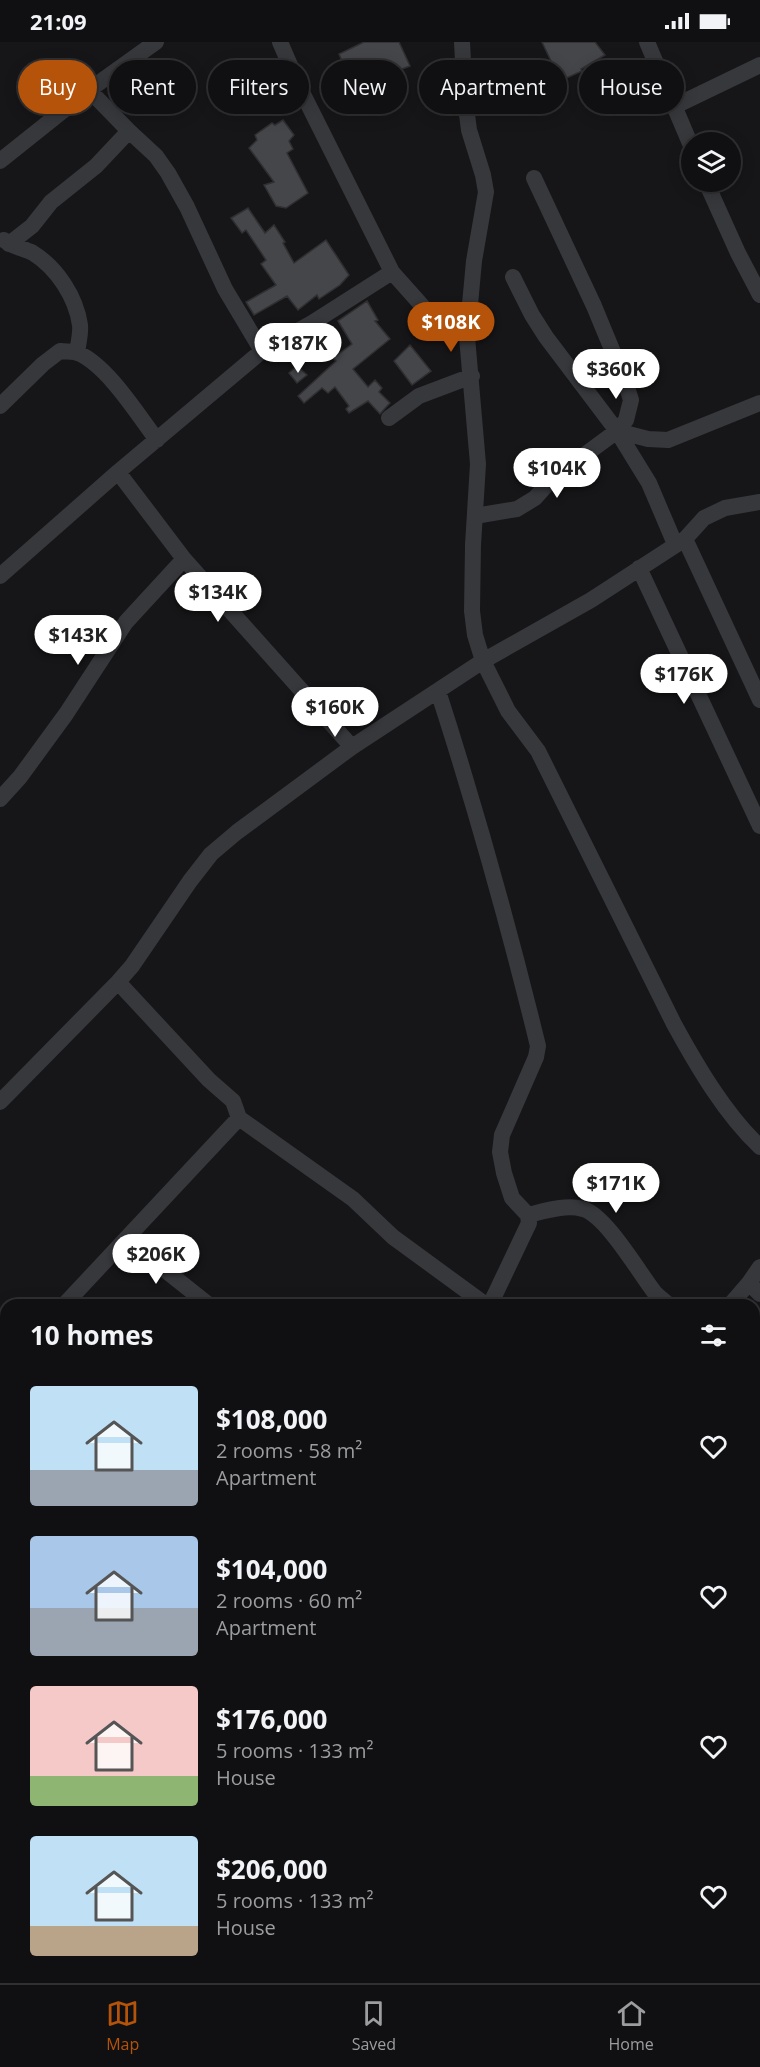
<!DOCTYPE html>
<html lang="en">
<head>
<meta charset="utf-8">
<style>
  :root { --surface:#101012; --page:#1e1e20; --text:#f1f3f6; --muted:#9c9d9f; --line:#303032; --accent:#b45309 }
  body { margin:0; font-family:"Open Sans",sans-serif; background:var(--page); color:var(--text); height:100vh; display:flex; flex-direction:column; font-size:22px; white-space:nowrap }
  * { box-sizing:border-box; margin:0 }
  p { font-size:20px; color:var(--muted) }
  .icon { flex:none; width:33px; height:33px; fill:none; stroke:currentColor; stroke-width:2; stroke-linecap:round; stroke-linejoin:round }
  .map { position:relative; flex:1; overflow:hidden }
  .panel { position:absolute; left:0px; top:1257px; width:760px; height:684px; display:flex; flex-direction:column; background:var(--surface); border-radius:18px 18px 0 0; box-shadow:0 3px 15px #0003,0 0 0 2px var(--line) }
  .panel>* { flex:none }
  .guide { position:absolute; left:18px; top:18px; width:724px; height:54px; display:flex; gap:12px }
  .tools { position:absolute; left:681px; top:90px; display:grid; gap:12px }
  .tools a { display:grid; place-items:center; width:60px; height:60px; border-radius:50%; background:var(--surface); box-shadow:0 3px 15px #0003,0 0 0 2px var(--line); font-size:30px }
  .price { position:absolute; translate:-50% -51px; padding:0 14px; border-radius:21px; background:#fff; color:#222; font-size:20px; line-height:39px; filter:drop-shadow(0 2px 3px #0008) }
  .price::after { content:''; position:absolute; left:50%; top:36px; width:18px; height:14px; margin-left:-9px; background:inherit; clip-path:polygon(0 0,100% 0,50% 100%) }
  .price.current { background:var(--accent); color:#fff }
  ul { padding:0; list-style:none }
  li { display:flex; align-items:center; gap:18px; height:150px; padding:0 30px }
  li span { display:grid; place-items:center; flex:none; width:168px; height:120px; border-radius:6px; color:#555 }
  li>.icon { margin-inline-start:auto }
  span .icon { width:72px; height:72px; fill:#fffc; stroke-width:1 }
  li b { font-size:26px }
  h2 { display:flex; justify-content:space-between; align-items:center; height:72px; padding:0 30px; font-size:26px }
  .chip { padding:0 21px; border-radius:27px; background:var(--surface); box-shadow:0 3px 15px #0003,0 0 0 2px var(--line); font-size:21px; line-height:54px }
  .chip.current { background:var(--accent); color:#fff }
  .status { display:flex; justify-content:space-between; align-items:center; height:42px; padding:0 30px; background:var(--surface); direction:ltr }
  .status svg { height:16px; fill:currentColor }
  .menu { display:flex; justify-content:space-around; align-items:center; height:84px; border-top:2px solid var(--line); background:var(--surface); font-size:16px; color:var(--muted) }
  .menu a { display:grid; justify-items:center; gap:3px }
  .menu .current { color:var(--accent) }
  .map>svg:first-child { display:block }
  .building { fill:#45464a; stroke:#303033; stroke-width:1.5 }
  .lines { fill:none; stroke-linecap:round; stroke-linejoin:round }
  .minor { stroke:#37383c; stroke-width:16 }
</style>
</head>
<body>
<div class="status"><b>21:09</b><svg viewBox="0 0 49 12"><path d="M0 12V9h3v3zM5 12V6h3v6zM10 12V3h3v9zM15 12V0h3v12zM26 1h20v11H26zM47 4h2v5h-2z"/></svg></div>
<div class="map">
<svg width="760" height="1941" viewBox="0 0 760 1941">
  <rect width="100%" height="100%" fill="#161618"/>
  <path class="building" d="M364,0H399L410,24L391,31L399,49L364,69L339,12Z
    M542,0H595L605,13L581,27L582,29L560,39L558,33L553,35L549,21L551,19Z
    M251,33L262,52L234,71L224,55Z
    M283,78L294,93L289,99L293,107L287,111L308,151L286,166L276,164L264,143L274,140L249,106L257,98L255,93L272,81L275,83Z
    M248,166L265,191L274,183L285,200L283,201L294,221L326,198L349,233L340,243L319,257L317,253L298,268L287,254L254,273L246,260L276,243L261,222L266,218L246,188L242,191L231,176Z
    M367,259L378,278L375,279L390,297L353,327L368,345L375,338L382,346L379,350L390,361L388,363L380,372L368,359L349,371L346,367L349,364L335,345L328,351L322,346L304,361L298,354L336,319L333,316L352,302L338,279Z
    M410,303L431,329L412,343L394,319Z
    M297,324L307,333L297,341L289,331Z"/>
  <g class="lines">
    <path class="minor" d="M280,0L299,44L392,230
      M462,0L465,57L469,88L483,133L486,150L474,219L467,295L478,422L473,503L472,569L475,593L483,619L508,669L538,709L674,982C697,1024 725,1072 760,1105
      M647,0L692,106
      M673,65L760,23
      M129,89L156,114L168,131L187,165L225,247L262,309
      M0,119L89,48L156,0
      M706,140L738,211L760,253
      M4,198C12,205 23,206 33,211C57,226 76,255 80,283C81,292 78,302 77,311
      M9,202L32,184L51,160L96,124L129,89L89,48
      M513,235L532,273L546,295L617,389L649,441L675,502
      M0,364L43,322L60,309C66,310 73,309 78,311C108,324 138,373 157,398
      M389,376L419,354L472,334
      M617,389L648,397L668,398L760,361
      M118,430L184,517L352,705
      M475,474L517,467L535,456L551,438L617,389L626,378L631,358L625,339L594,264L534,136
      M685,497L760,658
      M639,526L760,784
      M0,534L118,430L262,309L312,281L392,230L425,267L467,295
      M438,649C476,767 509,885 538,1004L536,1015L502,1093L500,1110L504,1131L512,1156L528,1173L529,1181L490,1263
      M0,757L20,735L66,672L126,580L184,517
      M118,940L209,1038L233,1059L239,1076L353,1157L393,1195L486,1263
      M0,1060L118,940L132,924L190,839L211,812L237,790L352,705L483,619L591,558L685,497L704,476L725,466L760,460
      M528,1173C545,1169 566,1162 583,1167C606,1173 640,1232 655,1251C659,1255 664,1259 669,1263
      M126,1197L209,1263
      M749,1241L760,1252
      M64,1263L239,1076
      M730,1263L749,1241L760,1225
      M0,1339L6,1333
      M754,1563L760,1559
      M0,1693L6,1699
      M754,1708L760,1714
      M0,1840L6,1845
      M81,1935L122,1941
      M737,1935L742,1941
      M54,1941L74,1935
      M312,1941L342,1935"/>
  </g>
</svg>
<div class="tools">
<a><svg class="icon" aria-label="layers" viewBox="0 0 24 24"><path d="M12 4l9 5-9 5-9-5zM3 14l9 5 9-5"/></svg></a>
</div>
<b class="price current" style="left:451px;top:311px">$108K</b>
<b class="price" style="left:298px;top:332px">$187K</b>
<b class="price" style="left:616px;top:358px">$360K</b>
<b class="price" style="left:557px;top:457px">$104K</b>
<b class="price" style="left:218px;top:581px">$134K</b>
<b class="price" style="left:78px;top:624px">$143K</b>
<b class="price" style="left:684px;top:663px">$176K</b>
<b class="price" style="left:335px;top:696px">$160K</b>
<b class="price" style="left:616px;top:1172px">$171K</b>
<b class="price" style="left:156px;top:1243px">$206K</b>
<div class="guide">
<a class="chip current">Buy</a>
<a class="chip">Rent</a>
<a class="chip">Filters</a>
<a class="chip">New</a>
<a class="chip">Apartment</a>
<a class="chip">House</a>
</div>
<section class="panel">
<h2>10 homes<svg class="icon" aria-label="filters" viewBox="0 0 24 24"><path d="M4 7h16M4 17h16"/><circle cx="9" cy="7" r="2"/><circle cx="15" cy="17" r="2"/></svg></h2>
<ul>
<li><span style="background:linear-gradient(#bfe0f5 70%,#9aa5b1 0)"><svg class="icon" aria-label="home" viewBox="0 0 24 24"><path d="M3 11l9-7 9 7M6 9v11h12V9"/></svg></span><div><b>$108,000</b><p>2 rooms · 58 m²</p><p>Apartment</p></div><svg class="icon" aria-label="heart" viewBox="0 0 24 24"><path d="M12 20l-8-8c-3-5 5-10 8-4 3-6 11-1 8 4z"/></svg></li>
<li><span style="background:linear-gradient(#a9c7e8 60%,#9aa5b1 0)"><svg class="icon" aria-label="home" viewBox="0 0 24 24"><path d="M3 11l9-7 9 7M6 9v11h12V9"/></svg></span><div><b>$104,000</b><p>2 rooms · 60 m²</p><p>Apartment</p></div><svg class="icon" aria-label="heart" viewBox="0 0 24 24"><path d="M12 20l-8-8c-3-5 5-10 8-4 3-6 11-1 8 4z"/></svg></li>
<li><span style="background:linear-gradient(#f6c9c9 75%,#8fb573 0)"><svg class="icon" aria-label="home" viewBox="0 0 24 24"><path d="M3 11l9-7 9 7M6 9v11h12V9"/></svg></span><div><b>$176,000</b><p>5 rooms · 133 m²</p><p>House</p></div><svg class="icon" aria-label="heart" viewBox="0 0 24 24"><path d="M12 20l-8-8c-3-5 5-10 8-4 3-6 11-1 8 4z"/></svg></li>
<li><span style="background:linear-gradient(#bfe0f5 75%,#b9a48a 0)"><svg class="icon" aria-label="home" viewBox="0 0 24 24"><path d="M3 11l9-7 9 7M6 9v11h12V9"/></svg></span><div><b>$206,000</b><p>5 rooms · 133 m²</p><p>House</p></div><svg class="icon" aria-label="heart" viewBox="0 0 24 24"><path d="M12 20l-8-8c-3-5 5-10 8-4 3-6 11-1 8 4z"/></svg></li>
</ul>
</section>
</div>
<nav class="menu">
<a class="current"><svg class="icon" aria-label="map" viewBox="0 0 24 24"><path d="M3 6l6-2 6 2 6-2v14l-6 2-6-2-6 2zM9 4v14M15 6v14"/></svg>Map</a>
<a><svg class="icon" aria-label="saved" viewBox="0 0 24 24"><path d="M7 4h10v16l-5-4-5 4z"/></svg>Saved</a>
<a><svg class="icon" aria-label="home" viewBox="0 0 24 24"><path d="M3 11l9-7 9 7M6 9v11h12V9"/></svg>Home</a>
</nav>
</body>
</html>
